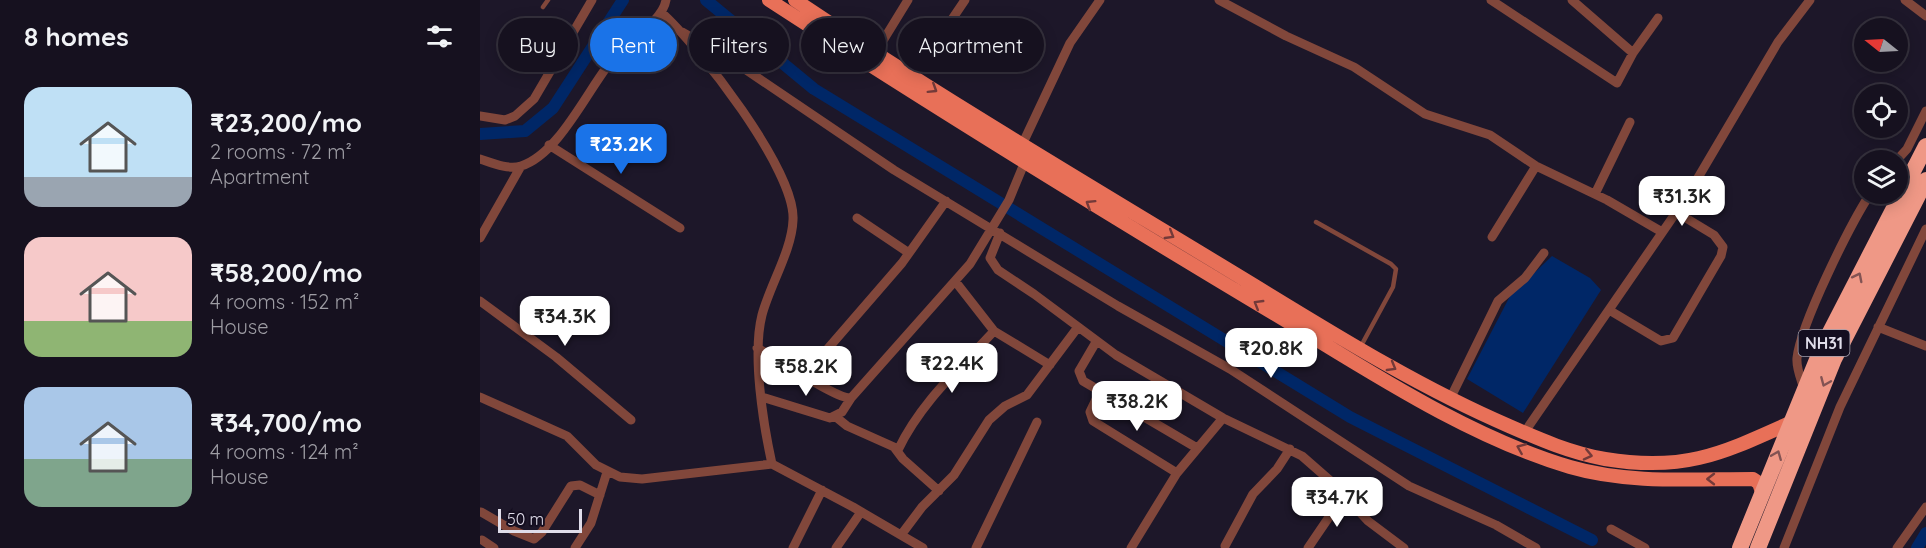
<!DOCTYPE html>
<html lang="en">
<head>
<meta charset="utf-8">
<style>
  :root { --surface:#16111f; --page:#1f1a28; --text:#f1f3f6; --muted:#9e9da4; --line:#35313d; --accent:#1a73e8 }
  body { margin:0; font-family:Quicksand,sans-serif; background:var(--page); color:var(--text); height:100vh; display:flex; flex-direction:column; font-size:22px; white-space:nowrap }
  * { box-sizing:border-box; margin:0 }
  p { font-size:20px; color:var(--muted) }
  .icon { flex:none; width:33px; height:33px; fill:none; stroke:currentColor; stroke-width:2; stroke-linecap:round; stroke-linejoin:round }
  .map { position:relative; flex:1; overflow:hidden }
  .sheet { display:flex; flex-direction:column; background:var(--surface); width:480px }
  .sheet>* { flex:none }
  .hud { position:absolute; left:18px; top:18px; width:570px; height:54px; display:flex; gap:12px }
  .needle { width:39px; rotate:288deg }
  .fabs { position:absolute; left:1374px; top:18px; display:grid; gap:12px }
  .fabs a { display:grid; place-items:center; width:54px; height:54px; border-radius:50%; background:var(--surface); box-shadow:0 3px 15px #0003,0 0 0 2px var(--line); font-size:30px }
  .scale { position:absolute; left:18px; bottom:15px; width:84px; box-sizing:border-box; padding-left:6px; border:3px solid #e0ddea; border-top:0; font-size:16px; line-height:21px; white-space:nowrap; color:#e0ddea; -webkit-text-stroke:4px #140e20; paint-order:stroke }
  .price { position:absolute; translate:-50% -51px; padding:0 14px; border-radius:12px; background:#fff; color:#222; font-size:20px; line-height:39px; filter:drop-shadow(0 2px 3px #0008) }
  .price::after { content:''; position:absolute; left:50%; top:36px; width:18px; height:14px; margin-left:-9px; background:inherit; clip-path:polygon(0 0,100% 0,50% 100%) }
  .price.current { background:var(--accent); color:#fff }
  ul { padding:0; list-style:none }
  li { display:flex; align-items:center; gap:18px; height:150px; padding:0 24px }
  li span { display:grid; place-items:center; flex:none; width:168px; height:120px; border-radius:18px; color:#555 }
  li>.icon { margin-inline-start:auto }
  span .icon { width:72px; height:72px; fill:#fffc; stroke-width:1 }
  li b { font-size:26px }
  h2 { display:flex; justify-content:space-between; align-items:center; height:72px; padding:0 24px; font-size:26px }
  .chip { padding:0 21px; border-radius:27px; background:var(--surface); box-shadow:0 3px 15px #0003,0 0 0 2px var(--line); font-size:21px; line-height:54px }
  .chip.current { background:var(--accent); color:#fff }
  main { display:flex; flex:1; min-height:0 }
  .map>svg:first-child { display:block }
  .water { fill:#002767 }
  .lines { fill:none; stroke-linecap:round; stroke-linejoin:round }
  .canal { stroke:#002767; stroke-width:12 }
  .lane { stroke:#81473b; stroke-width:4.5 }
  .street { stroke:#81473b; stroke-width:9 }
  .primary { stroke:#e87058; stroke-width:14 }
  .highway { stroke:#ef9886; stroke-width:16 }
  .oneway { stroke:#733a39 }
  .oneway2 { stroke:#825353 }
  .labels { text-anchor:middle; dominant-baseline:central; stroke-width:4.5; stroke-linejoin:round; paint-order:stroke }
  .shield { fill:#140e20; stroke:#a39fad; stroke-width:1.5 }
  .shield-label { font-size:16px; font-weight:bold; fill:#e0ddea }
</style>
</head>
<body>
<main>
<section class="sheet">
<h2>8 homes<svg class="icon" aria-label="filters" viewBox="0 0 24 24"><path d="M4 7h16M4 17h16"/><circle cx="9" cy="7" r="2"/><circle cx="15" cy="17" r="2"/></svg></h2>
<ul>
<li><span style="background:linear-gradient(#bfe0f5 75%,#9aa5b1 0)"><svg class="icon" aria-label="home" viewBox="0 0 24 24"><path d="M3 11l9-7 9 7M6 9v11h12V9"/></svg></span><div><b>₹23,200/mo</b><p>2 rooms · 72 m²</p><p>Apartment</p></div></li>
<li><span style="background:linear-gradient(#f6c9c9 70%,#8fb573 0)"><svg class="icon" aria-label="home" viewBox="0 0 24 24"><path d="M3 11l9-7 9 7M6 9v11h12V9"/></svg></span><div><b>₹58,200/mo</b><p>4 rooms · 152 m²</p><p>House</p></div></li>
<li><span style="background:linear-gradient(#a9c7e8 60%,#7fa58c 0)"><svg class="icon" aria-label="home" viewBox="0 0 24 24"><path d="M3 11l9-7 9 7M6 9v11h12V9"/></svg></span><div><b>₹34,700/mo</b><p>4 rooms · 124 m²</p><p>House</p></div></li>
</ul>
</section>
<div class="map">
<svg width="1446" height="548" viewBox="0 0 1446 548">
  <rect width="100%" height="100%" fill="#1d1729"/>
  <path class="water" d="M1072,256L1110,278L1121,290L1043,413L987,379L1030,296Z"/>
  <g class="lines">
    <path class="canal" d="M226,0L334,89L870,417L1112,540
      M0,134L45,131L73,108L143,0
      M1437,548L1446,533"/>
    <path class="lane" d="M63,7L68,0
      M836,222L911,264L916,269L913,287L881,346"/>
    <path class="street" d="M739,0L806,36L874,67L945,114L1010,135L1056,166L1127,200L1182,232
      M1011,0L1137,83L1153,53
      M1092,0L1153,53L1178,18
      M1425,0L1446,16
      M181,12C218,45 316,171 313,220C312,250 290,285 282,315C272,354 283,423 292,464
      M202,32L256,63L414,170L638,306L750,369L929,486L1016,525L1056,548
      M393,57L428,0
      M433,77L485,0
      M0,116L25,120L35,116L54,99L112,0
      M69,145L200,228
      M542,145L590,43L620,0
      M0,159C12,163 28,170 41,166C83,153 113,76 143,47C156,35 183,19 186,0
      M1417,160L1427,149L1446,111
      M1115,194L1150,122
      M377,218L429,253
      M520,233L510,258L518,270L554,294L636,355L743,418L697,473L651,548
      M1012,237L1056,166
      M0,238L41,166
      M475,281L514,331L570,365
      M0,301L76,357L151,420
      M1129,310L1181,341L1193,338L1241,256L1243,247L1234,235L1196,212
      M1398,327L1446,346
      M616,342L599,371L603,381L717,448
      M277,348C296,357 357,400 371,398L490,264L529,200L546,159
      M325,375L422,263L466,201
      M1324,389C1321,379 1316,368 1317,358C1321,323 1370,225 1390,194
      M620,391L610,412L613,421L697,473
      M0,397L87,436L116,465L140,477L162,479L292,464L373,507L443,548
      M282,397L350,418L362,412L371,398
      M970,399L1018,301L1045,278L1064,253
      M356,417L367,426L414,447L423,459L459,491
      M743,418L822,456L854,484L888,521L924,548
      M1044,433L1206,198L1298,42L1330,0
      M418,450C441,402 479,369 514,331
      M1,512L34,531L54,539L62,532L91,486L100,485L120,495
      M1131,529L1165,548
      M421,535L442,507L474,475L509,420L525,406L547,395L598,327
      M2,540L14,548
      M745,546L773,494L797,469L810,449
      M95,548L111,523L127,472
      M313,548L342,490
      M356,548L381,512
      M496,548L557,422
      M828,548L864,495
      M1304,548L1360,407L1446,229
      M1417,548L1446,507"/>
    <path class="primary" d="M289,0C452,106 616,207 783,307C879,364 982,435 1090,467C1148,484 1213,479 1273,479L1279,483L1282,492
      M315,0C461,98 612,187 762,278C849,331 936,386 1029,426C1061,440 1091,453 1125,459C1204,472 1241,454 1310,423"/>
    <path class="highway" d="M1260,548L1341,350L1446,146
      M1278,548L1354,359L1446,180"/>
  </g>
  <defs><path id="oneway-chevron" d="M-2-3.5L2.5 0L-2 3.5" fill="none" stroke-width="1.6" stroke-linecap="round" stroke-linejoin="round" transform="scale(1.5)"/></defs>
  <g class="oneway">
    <use href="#oneway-chevron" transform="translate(453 89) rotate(32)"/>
    <use href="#oneway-chevron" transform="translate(610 204) rotate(-148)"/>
    <use href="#oneway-chevron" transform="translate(690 235) rotate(31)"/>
    <use href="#oneway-chevron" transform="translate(778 304) rotate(-149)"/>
    <use href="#oneway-chevron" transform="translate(912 367) rotate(30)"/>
    <use href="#oneway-chevron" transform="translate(1041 448) rotate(-157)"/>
    <use href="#oneway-chevron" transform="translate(1108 455) rotate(13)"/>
    <use href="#oneway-chevron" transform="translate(1231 479) rotate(180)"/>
  </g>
  <g class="oneway2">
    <use href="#oneway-chevron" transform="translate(1378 277) rotate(-63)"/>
    <use href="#oneway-chevron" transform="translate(1345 382) rotate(113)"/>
    <use href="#oneway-chevron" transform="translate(1297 455) rotate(-68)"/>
  </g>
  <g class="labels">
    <rect class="shield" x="1318.5" y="330" width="51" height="26" rx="4.5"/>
    <g class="shield-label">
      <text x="1344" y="343">NH31</text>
    </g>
  </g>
</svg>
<div class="fabs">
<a><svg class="needle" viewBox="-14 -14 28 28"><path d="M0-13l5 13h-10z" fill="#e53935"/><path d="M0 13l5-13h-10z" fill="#9e9da4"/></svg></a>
<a><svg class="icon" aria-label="locate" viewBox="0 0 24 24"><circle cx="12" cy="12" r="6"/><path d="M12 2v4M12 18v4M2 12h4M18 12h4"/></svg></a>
<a><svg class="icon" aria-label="layers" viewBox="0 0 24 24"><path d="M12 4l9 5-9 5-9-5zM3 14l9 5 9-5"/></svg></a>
</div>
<div class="scale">50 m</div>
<b class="price current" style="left:141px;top:175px">₹23.2K</b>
<b class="price" style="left:1202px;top:227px">₹31.3K</b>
<b class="price" style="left:85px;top:347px">₹34.3K</b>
<b class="price" style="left:791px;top:379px">₹20.8K</b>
<b class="price" style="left:472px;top:394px">₹22.4K</b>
<b class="price" style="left:326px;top:397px">₹58.2K</b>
<b class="price" style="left:657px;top:432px">₹38.2K</b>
<b class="price" style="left:857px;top:528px">₹34.7K</b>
<div class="hud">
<a class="chip">Buy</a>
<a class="chip current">Rent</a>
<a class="chip">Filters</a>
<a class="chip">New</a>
<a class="chip">Apartment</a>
</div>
</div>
</main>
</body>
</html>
